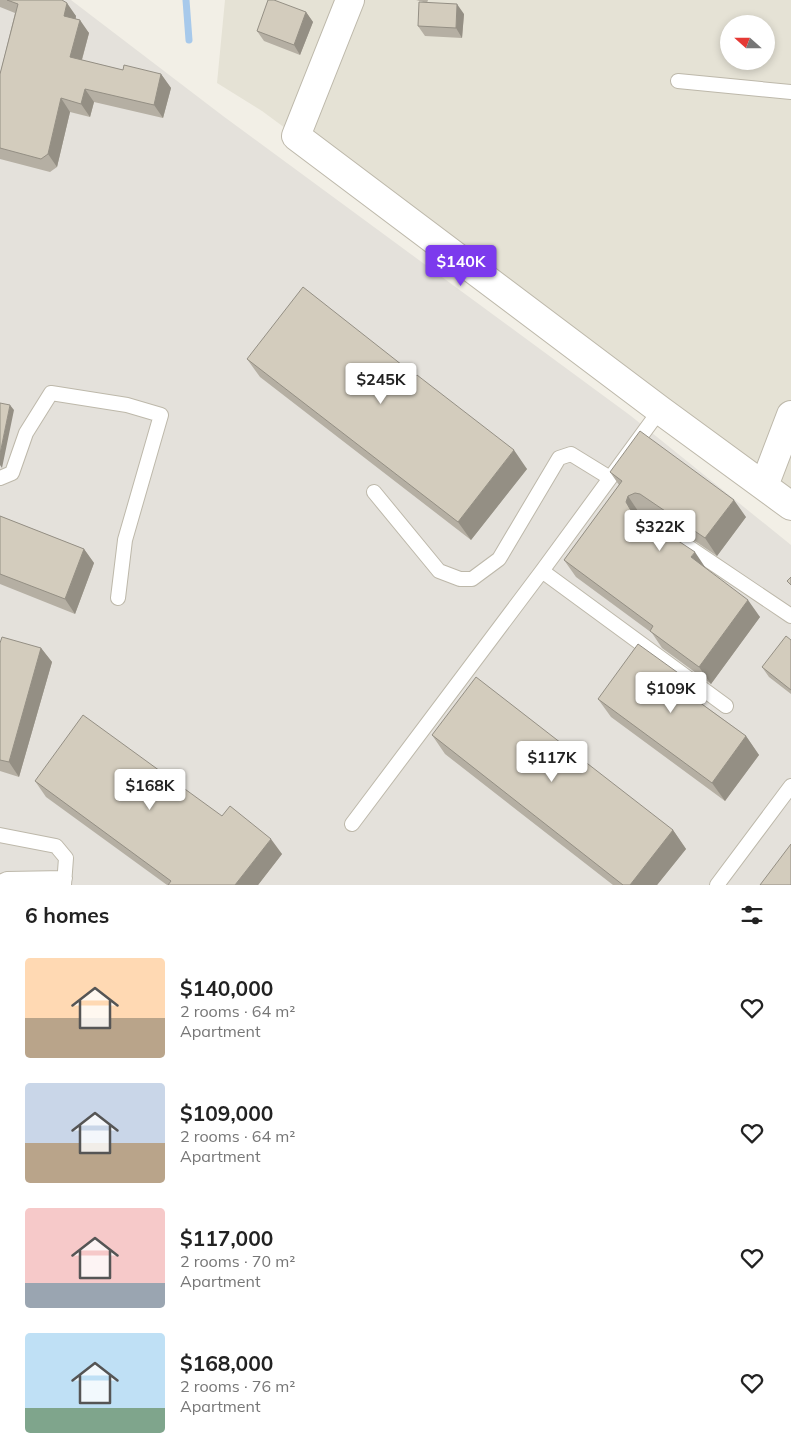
<!DOCTYPE html>
<html lang="en">
<head>
<meta charset="utf-8">
<style>
  :root { --surface:#fff; --page:#f6f6f6; --text:#222; --muted:#767676; --accent:#7c3aed }
  body { margin:0; font-family:Mulish,sans-serif; background:var(--page); color:var(--text); height:100vh; display:flex; flex-direction:column; font-size:19px; white-space:nowrap }
  * { box-sizing:border-box; margin:0 }
  p { font-size:16px; color:var(--muted) }
  .icon { flex:none; width:28px; height:28px; fill:none; stroke:currentColor; stroke-width:2; stroke-linecap:round; stroke-linejoin:round }
  .map { position:relative; height:885px; overflow:hidden }
  .panel { display:flex; flex-direction:column; background:var(--surface); flex:1 }
  .panel>* { flex:none }
  .needle { width:32px; rotate:291deg }
  .buttons { position:absolute; left:720px; top:15px; display:grid; gap:10px }
  .buttons a { display:grid; place-items:center; width:55px; height:55px; border-radius:50%; background:var(--surface); box-shadow:0 2px 8px #0003; font-size:25px }
  .price { position:absolute; translate:-50% -42px; padding:0 11px; border-radius:5px; background:#fff; color:#222; font-size:16px; line-height:32px; filter:drop-shadow(0 1px 2px #0008) }
  .price::after { content:''; position:absolute; left:50%; top:30px; width:15px; height:11px; margin-left:-8px; background:inherit; clip-path:polygon(0 0,100% 0,50% 100%) }
  .price.selected { background:var(--accent); color:#fff }
  ul { padding:0; list-style:none }
  li { display:flex; align-items:center; gap:15px; height:125px; padding:0 25px }
  li span { display:grid; place-items:center; flex:none; width:140px; height:100px; border-radius:5px; color:#555 }
  li>.icon { margin-inline-start:auto }
  span .icon { width:60px; height:60px; fill:#fffc; stroke-width:1 }
  li b { font-size:21px }
  h2 { display:flex; justify-content:space-between; align-items:center; height:60px; padding:0 25px; font-size:21px }
  .map>svg:first-child { display:block }
  .residential { fill:#e5e2d5; fill-rule:evenodd }
  .industrial { fill:#e4e1db }
  .lines { fill:none; stroke-linecap:round; stroke-linejoin:round }
  .stream { stroke:#a7c9eb; stroke-width:7 }
  .lane-casing { stroke:#bdb8aa; stroke-width:16 }
  .street-casing { stroke:#bdb8aa; stroke-width:30 }
  .lane { stroke:#fff; stroke-width:14 }
  .street { stroke:#fff; stroke-width:28 }
  .wall { fill:#b5afa3 }
  .shaded-wall { fill:#948f84 }
  .building { fill:#d3ccbd; stroke:#948f84 }
</style>
</head>
<body>
<div class="map">
<svg width="791" height="885" viewBox="0 0 791 885">
  <rect width="100%" height="100%" fill="#f2efe6"/>
  <path class="residential" d="M225,0H791V501L262,111L217,83ZM729,24H766V61H729Z"/>
  <path class="industrial" d="M0,0H71L223,116L631,416L791,545V885H0Z"/>
  <g class="lines">
    <path class="stream" d="M186,0L189,40"/>
    <g class="lane-casing">
      <path id="lane" d="M678,81L791,92
        M0,478L12,473L26,433L51,393L127,405L161,415L125,540L118,598
        M374,492L439,571L460,579H472L499,559L559,458L571,454L610,478
        M647,519L791,616
        M542,571L726,706
        M352,824L542,571L660,410
        M0,835L56,846L66,858L64,885
        M0,882L7,879L65,878
        M717,885L791,786"/>
    </g>
    <g class="street-casing">
      <path id="street" d="M350,0L296,136L660,410L791,506
        M764,486L791,415"/>
    </g>
    <use href="#lane" class="lane"/>
    <use href="#street" class="street"/>
  </g>
  <path class="wall" d="M0,0H62L76,16V19L89,33L82,60L123,70L161,74L171,88L163,118L94,102L90,117L70,112L57,167L50,172L0,159V74L15,13L0,7Z
    M416,0H428L427,3Z
    M306,12L313,22L300,55L264,41L257,31Z
    M464,14L462,38L425,36L418,26Z
    M247,359L416,376L527,469L471,540L260,377Z
    M610,472L746,517L717,556L652,512L647,510L640,514V515L705,568L760,617L711,684L662,648L652,633L576,577L564,560L619,485Z
    M0,516L84,549L94,563L75,614L0,584Z
    M791,640V694L769,677L762,667Z
    M0,643L41,648L52,662L19,777L0,771Z
    M701,698L698,701L746,736L759,755L725,801L611,717L598,699Z
    M432,735L673,830L686,849L657,885H613L445,754Z
    M35,781L222,816L282,854L258,885H167L46,797Z"/>
  <path class="shaded-wall" d="M67,3L76,16L73,29L64,16Z
    M457,4L464,14L462,38L456,28Z
    M306,12L313,22L300,55L294,45Z
    M80,20L89,33L79,70L70,57Z
    M161,74L171,88L163,118L154,105Z
    M85,89L94,102L90,117L81,104Z
    M61,98L70,112L57,167L48,154Z
    M10,405L14,410L2,468L0,465V454Z
    M514,450L527,469L471,540L458,522Z
    M628,496L640,514L638,519L630,509L626,502Z
    M734,500L746,517L717,556L705,538Z
    M84,549L94,563L75,614L65,599Z
    M695,552L707,570L691,557Z
    M748,600L760,617L711,684L699,667Z
    M41,648L52,662L19,777L9,762Z
    M688,680L701,698L694,707L681,689Z
    M746,736L759,755L725,801L712,783Z
    M673,830L686,849L657,885H630Z
    M271,839L282,854L258,885H235Z"/>
  <path class="building" d="M7,0H62L67,3L64,16L80,20L70,57L123,70L124,65L161,74L154,105L85,89L81,104L61,98L48,154L41,159L0,148V74L18,4Z
    M268,0H274L306,12L294,45L257,31Z
    M419,2L457,4L456,28L418,26Z
    M303,287L416,376L417,375L514,450L458,522L247,359Z
    M0,403L10,405L0,454Z
    M640,431L734,500L705,538L640,494L635,493L628,496L626,502L630,509L695,552L691,557L748,600L699,667L650,631L653,626L564,560L622,481L610,472Z
    M0,516L84,549L65,599L0,574Z
    M791,577V585L787,581Z
    M786,636L791,640V690L762,667Z
    M2,637L41,648L9,762L0,760V643Z
    M638,644L688,680L681,689L746,736L712,783L598,699Z
    M476,677L673,830L630,885H623L432,735Z
    M83,715L222,816L230,806L271,839L235,885H168L171,881L35,781Z
    M791,844V885H760Z"/>
</svg>
<div class="buttons">
<a><svg class="needle" viewBox="-14 -14 28 28"><path d="M0-13l5 13h-10z" fill="#e53935"/><path d="M0 13l5-13h-10z" fill="#767676"/></svg></a>
</div>
<b class="price selected" style="left:461px;top:287px">$140K</b>
<b class="price" style="left:381px;top:405px">$245K</b>
<b class="price" style="left:660px;top:552px">$322K</b>
<b class="price" style="left:671px;top:714px">$109K</b>
<b class="price" style="left:552px;top:783px">$117K</b>
<b class="price" style="left:150px;top:811px">$168K</b>
</div>
<section class="panel">
<h2>6 homes<svg class="icon" aria-label="filters" viewBox="0 0 24 24"><path d="M4 7h16M4 17h16"/><circle cx="9" cy="7" r="2"/><circle cx="15" cy="17" r="2"/></svg></h2>
<ul>
<li><span style="background:linear-gradient(#ffd9b3 60%,#b9a48a 0)"><svg class="icon" aria-label="home" viewBox="0 0 24 24"><path d="M3 11l9-7 9 7M6 9v11h12V9"/></svg></span><div><b>$140,000</b><p>2 rooms · 64 m²</p><p>Apartment</p></div><svg class="icon" aria-label="heart" viewBox="0 0 24 24"><path d="M12 20l-8-8c-3-5 5-10 8-4 3-6 11-1 8 4z"/></svg></li>
<li><span style="background:linear-gradient(#c9d6e8 60%,#b9a48a 0)"><svg class="icon" aria-label="home" viewBox="0 0 24 24"><path d="M3 11l9-7 9 7M6 9v11h12V9"/></svg></span><div><b>$109,000</b><p>2 rooms · 64 m²</p><p>Apartment</p></div><svg class="icon" aria-label="heart" viewBox="0 0 24 24"><path d="M12 20l-8-8c-3-5 5-10 8-4 3-6 11-1 8 4z"/></svg></li>
<li><span style="background:linear-gradient(#f6c9c9 75%,#9aa5b1 0)"><svg class="icon" aria-label="home" viewBox="0 0 24 24"><path d="M3 11l9-7 9 7M6 9v11h12V9"/></svg></span><div><b>$117,000</b><p>2 rooms · 70 m²</p><p>Apartment</p></div><svg class="icon" aria-label="heart" viewBox="0 0 24 24"><path d="M12 20l-8-8c-3-5 5-10 8-4 3-6 11-1 8 4z"/></svg></li>
<li><span style="background:linear-gradient(#bfe0f5 75%,#7fa58c 0)"><svg class="icon" aria-label="home" viewBox="0 0 24 24"><path d="M3 11l9-7 9 7M6 9v11h12V9"/></svg></span><div><b>$168,000</b><p>2 rooms · 76 m²</p><p>Apartment</p></div><svg class="icon" aria-label="heart" viewBox="0 0 24 24"><path d="M12 20l-8-8c-3-5 5-10 8-4 3-6 11-1 8 4z"/></svg></li>
</ul>
</section>
</body>
</html>
